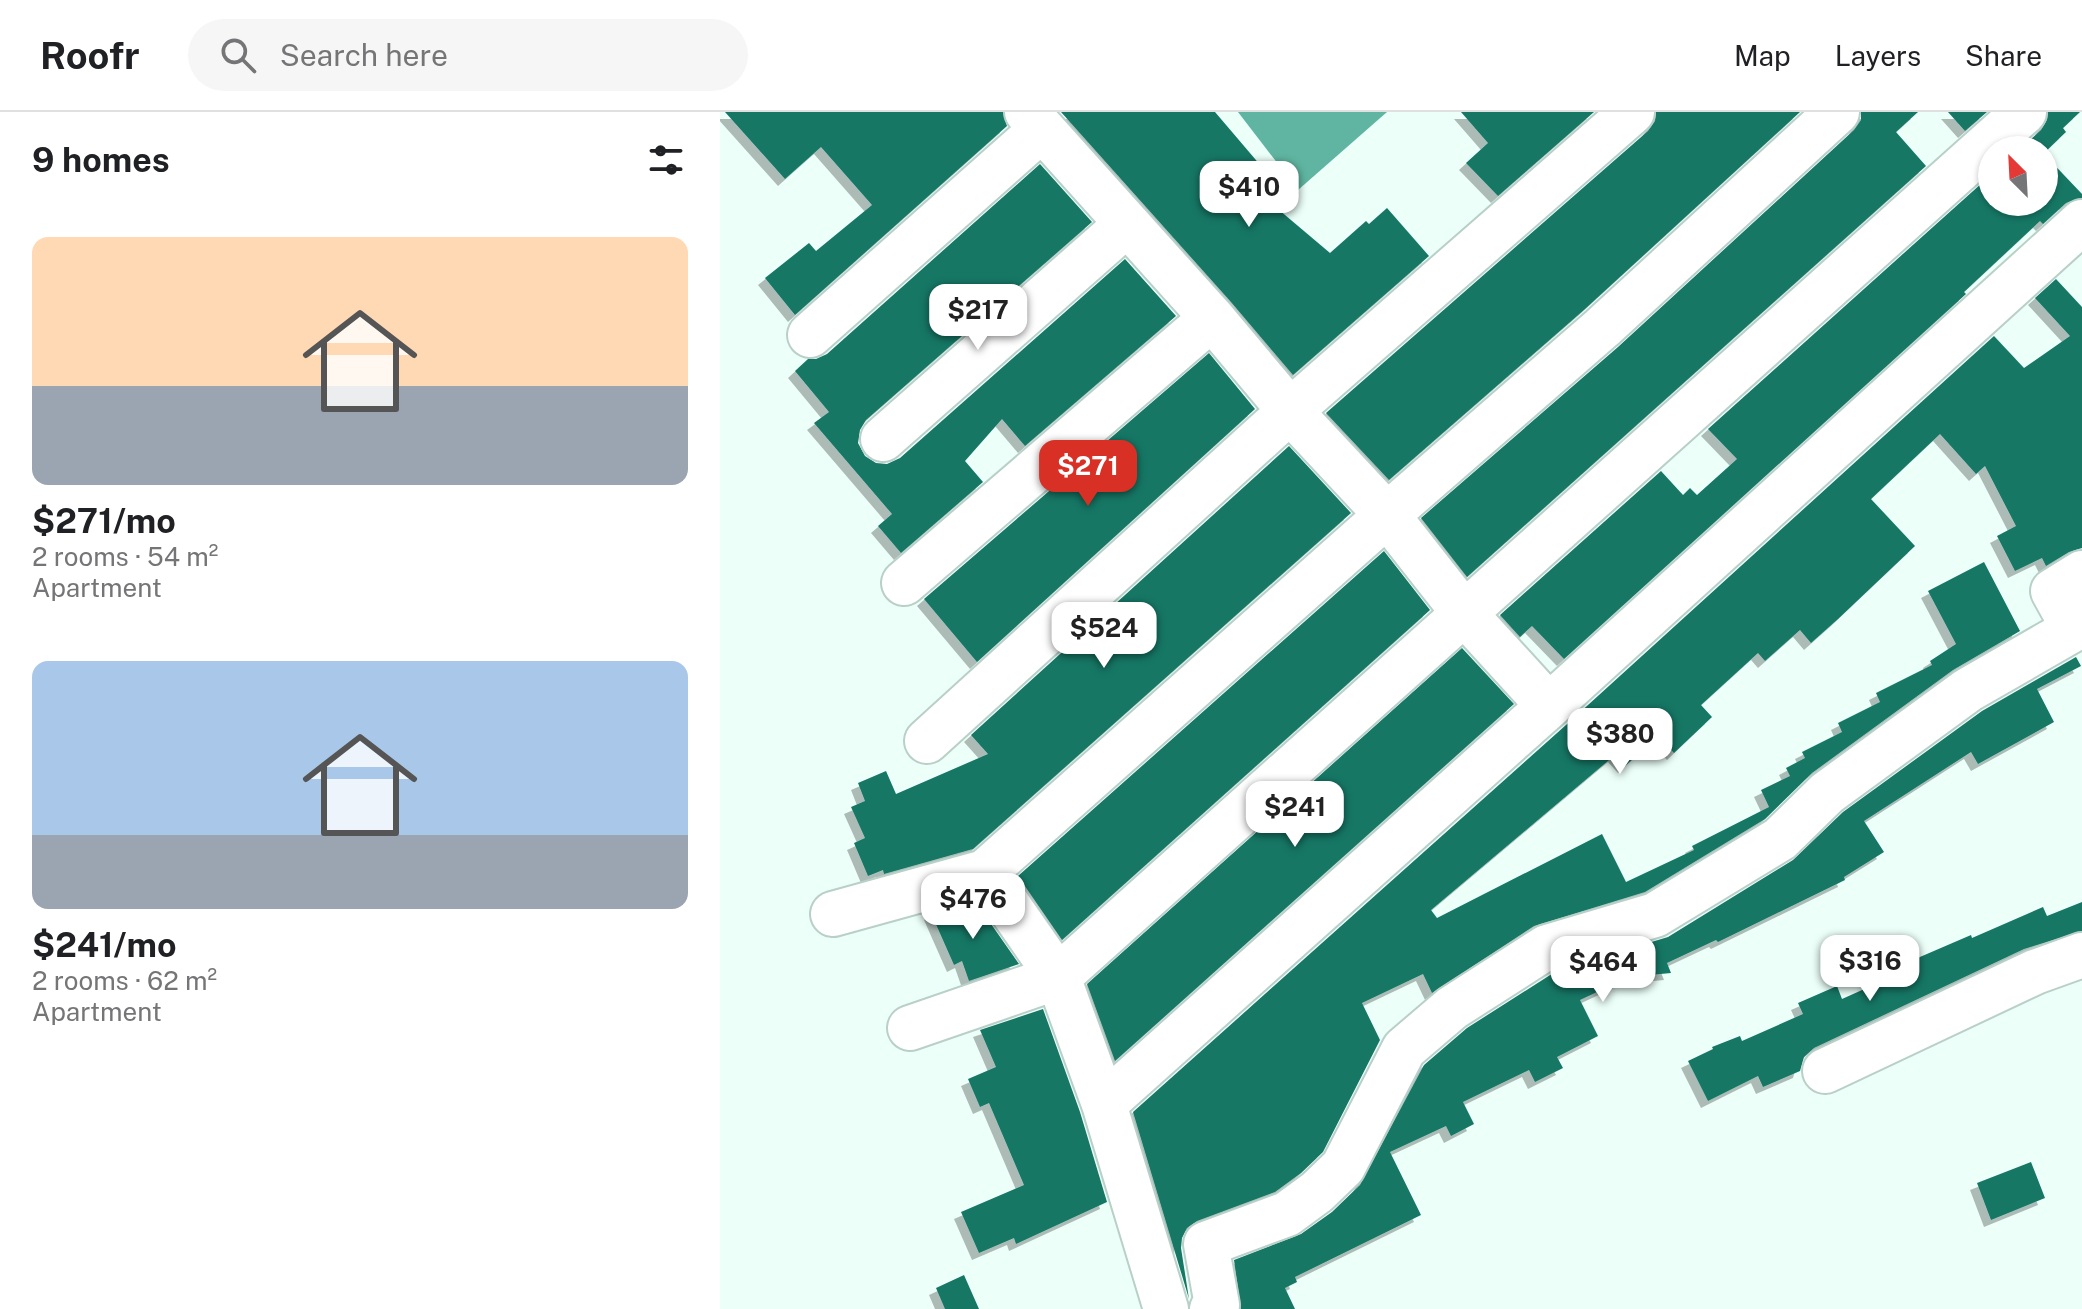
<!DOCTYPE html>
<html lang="en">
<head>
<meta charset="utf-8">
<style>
  :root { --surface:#fff; --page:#f6f6f6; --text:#202124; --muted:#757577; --line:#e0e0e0; --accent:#d93025 }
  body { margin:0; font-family:"Public Sans",sans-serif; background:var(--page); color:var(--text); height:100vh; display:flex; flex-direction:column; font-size:30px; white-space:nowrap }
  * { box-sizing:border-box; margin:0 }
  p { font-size:26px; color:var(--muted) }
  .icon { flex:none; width:44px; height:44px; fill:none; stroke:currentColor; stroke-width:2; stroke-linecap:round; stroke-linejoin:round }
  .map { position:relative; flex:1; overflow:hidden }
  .panel { display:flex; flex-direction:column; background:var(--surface); width:720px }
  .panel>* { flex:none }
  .needle { width:52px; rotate:336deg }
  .controls { position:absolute; left:1258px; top:24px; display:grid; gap:16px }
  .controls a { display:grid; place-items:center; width:80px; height:80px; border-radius:50%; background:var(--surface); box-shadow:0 2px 6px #0004; font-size:40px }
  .price { position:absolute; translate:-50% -68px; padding:0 18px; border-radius:16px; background:#fff; color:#222; font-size:26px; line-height:52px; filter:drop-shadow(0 2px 4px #0008) }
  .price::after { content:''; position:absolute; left:50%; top:48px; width:24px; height:18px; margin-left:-12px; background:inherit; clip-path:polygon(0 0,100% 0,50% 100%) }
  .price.current { background:var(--accent); color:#fff }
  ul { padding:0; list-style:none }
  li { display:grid; align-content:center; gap:16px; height:424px; padding:0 32px }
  li span { display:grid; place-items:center; height:248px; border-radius:16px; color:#555 }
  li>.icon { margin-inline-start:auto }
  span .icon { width:144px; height:144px; fill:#fffc; stroke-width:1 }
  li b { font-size:34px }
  h2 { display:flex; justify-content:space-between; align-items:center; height:96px; padding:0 32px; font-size:34px }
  header { display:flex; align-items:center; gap:48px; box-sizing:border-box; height:112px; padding:0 40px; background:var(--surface); border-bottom:2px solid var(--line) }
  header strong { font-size:38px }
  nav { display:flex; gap:44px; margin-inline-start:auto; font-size:28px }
  .search { width:560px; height:72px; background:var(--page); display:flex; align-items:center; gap:20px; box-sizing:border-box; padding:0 28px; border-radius:44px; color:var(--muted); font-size:30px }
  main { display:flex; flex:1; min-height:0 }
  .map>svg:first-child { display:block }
  .water { fill:#5fb5a1 }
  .building { fill:#177765; filter:url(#shadow) }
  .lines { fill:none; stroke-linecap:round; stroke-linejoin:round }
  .minor-casing { stroke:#b9d0c9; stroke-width:48 }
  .minor { stroke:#fff; stroke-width:44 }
</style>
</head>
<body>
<header>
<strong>Roofr</strong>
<div class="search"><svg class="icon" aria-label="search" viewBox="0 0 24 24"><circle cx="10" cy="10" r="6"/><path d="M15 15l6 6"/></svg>Search here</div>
<nav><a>Map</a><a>Layers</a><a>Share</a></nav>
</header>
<main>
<section class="panel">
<h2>9 homes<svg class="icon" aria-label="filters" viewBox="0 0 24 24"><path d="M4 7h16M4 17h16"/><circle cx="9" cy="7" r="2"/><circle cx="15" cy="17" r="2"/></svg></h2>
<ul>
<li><span style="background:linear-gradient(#ffd9b3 60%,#9aa5b1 0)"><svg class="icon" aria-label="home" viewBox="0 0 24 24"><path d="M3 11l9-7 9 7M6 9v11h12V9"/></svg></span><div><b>$271/mo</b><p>2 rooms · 54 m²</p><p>Apartment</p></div></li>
<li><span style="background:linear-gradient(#a9c7e8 70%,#9aa5b1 0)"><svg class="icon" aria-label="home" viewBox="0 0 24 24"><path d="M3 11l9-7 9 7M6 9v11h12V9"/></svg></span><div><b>$241/mo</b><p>2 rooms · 62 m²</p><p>Apartment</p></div></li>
</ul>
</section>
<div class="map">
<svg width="1362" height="1197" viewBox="0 0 1362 1197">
  <defs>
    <filter id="shadow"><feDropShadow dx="-7" dy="7" stdDeviation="0" flood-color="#0004"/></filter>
  </defs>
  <rect width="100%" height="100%" fill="#ecfff9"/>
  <path class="water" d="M518,0H667L578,78Z"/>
  <path class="building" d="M5,0H283L287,14L75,203L45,166L89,131L96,139L152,93L101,35L65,67Z
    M341,0H495L564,81L552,92L610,141L646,109L649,112L667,96L709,144L573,263L511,190Z
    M741,0H874L778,84L746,51L768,31Z
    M936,0H1080L865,197L669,368L606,301L928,19L935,9Z
    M1141,0H1198L1176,20L1206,54L747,465L701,406L898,235L1134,18L1141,8Z
    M1228,0H1267L1245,19Z
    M1328,0H1360L1343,16L1346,20L1324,41V38H1299L1321,18L1327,8Z
    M1324,42L1362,82V86L1346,91L1323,112L1320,109L1244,180L1246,182L844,547L812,514L800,525L780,503L941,359L963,383L970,376L977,383L1017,347L988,317L1272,62V90H1324Z
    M320,52L372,110L146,308L140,318L138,331L145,344L156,351L167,352L180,346L405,147L456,204L305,334L282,307L245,349L263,370L181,441L158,414L172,402L94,311L109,300L75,259L88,247H96L107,242Z
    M1336,167L1362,195V436L1349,440L1326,454L1322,446L1295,459L1277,424L1296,414L1265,354L1256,362L1220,322L1151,387L1195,434L1118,507L1091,531L1080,518L1045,549L1038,541L981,593L992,605L954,641L938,624L905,654L895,643L711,798L717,806L882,722L906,770L974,738L972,734L1049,695L1041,678L1070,664L1066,656L1085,646L1082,640L1122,620L1118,611L1160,590L1156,581L1212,553L1210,549L1236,532L1208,479L1264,450L1300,519L1233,558L1092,661L1045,707L925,780L814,814L712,881L703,862L642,891L660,928L603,1040L581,1061L555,1080L477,1109L467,1116L462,1126L461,1136L469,1187L413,1000L846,613L1274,224L1304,256L1350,224L1315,186Z
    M489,241L535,297L257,550L204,487Z
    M569,334L631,401L253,737L164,762L163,758L148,764L134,731L145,726L131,695L145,689L138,671L166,659L176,682L268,642L251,623Z
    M664,439L710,498L342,828L298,764Z
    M742,536L794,592L395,949L367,872Z
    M1356,545L1361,554L1317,577L1334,610L1258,652L1251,640L1144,709L1164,740L1124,765L1125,768L998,830L996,828L947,851L951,861L909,865L860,888L878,924L837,945L843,956L815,970L809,958L743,990L754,1012L731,1024L726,1014L670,1040L701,1103L575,1165L577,1170L565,1176L575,1197H521L514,1148L581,1122L612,1100L640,1073L704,953L747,916L838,858L948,825L1073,748L1123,700L1262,599Z
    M255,789L299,852L249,869L242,849L234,853L211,801Z
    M1362,790V819L1304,837L1094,936L1084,945L1080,959L1043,975L1038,964L988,989L968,949L993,937L992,935L1020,924L1022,929L1083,902L1078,891L1117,874L1122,887L1189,857L1186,851L1251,823L1252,826L1323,795L1327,804Z
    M323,897L360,1000L387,1090L296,1132L294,1126L259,1141L241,1100L304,1073L269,991L260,995L248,967L276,955L260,918Z
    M1311,1050L1325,1086L1271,1108L1257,1071Z
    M244,1163L259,1197H225L216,1176Z"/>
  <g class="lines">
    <g class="minor-casing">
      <path id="minor" d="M307,0L492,206L570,299L667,403L744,501L829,594
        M90,223L322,17
        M163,327L407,112
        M184,471L492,206
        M207,629L570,299L912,0
        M265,760L338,865L384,992L446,1197
        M113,802L265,760L667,403L882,216L1117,0
        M190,916L338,865L1304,0
        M1105,959L1315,860L1362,843
        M384,992L829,594L1362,110
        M492,1197L497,1193L486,1132L567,1102L597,1080L623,1055L684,937L732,896L827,835L935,803L1060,727L1107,681L1248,578L1354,517L1333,479L1362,461"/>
    </g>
    <use href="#minor" class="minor"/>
  </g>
</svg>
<div class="controls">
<a><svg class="needle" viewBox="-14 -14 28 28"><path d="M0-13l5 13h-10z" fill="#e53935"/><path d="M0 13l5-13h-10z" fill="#757577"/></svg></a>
</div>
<b class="price" style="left:529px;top:117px">$410</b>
<b class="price" style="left:258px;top:240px">$217</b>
<b class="price current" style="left:368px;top:396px">$271</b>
<b class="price" style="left:384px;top:558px">$524</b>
<b class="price" style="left:900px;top:664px">$380</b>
<b class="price" style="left:575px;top:737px">$241</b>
<b class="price" style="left:253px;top:829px">$476</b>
<b class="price" style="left:1150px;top:891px">$316</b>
<b class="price" style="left:883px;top:892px">$464</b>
</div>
</main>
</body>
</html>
